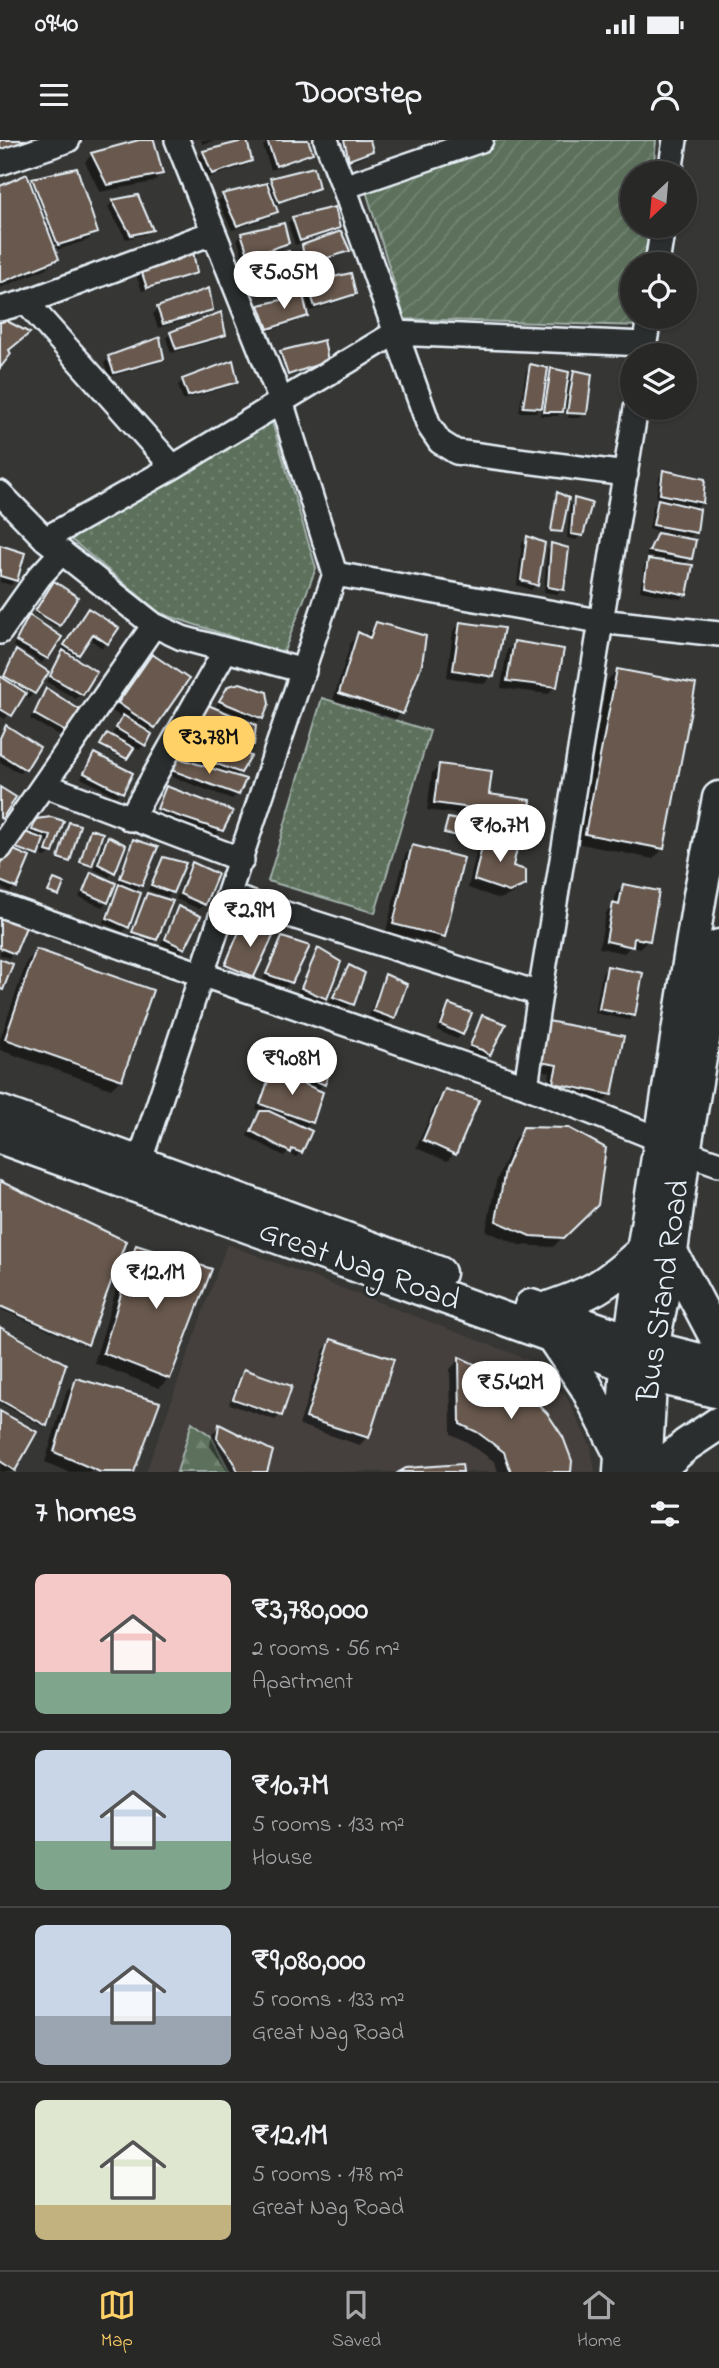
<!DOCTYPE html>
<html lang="en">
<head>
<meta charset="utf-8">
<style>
  :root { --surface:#282827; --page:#343433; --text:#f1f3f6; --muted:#a5a6a7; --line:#444; --accent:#ffd166 }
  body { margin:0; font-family:"Indie Flower",sans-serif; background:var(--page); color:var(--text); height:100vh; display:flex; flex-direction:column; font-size:26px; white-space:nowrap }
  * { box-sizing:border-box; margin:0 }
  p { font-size:23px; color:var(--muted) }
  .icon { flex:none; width:38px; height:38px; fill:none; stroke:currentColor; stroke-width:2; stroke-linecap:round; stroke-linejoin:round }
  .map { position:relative; height:1332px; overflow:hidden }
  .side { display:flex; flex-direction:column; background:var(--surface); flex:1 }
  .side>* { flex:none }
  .needle { width:46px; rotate:206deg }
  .buttons { position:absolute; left:620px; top:21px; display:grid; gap:14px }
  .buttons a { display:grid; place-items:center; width:77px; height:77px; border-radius:50%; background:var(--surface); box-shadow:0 2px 5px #0004,0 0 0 2px var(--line); font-size:35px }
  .price { position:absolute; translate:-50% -60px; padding:0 16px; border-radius:24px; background:#fff; color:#222; font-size:23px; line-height:46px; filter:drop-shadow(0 2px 4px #0008) }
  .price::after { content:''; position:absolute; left:50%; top:42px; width:21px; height:16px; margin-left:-10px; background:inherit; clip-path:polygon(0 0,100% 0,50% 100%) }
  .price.on { background:var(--accent); color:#111 }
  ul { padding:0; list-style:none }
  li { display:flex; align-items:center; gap:21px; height:175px; padding:0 35px }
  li+li { border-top:2px solid var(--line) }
  li span { display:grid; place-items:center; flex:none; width:196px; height:140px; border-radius:10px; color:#555 }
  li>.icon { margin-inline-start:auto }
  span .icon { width:84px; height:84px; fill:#fffc; stroke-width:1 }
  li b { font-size:30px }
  h2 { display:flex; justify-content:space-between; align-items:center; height:84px; padding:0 35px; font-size:30px }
  .status { display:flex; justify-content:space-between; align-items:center; height:49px; padding:0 35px; background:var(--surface); direction:ltr }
  .status svg { height:19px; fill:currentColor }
  header { display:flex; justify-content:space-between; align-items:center; height:91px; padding:0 35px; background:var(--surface); font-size:32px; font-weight:800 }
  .dock { display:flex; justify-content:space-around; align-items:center; height:98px; border-top:2px solid var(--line); background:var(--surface); font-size:19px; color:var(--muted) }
  .dock a { display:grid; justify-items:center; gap:4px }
  .dock .on { color:var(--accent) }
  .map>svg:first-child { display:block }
  .built { fill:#45403c }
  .forest { fill:url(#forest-firs); stroke:#a2b0aa; stroke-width:2 }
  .park { fill:url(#park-dots); stroke:#a2b0aa; stroke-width:2 }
  .garden { fill:url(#garden-furrows); stroke:#a2b0aa; stroke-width:2 }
  .shadow { fill:#0007 }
  .building { fill:#67594e; stroke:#e8f1f8; stroke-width:2 }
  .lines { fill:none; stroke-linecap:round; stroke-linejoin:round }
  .street-casing { stroke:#e8f1f8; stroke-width:28 }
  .secondary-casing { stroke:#e8f1f8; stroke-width:37 }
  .street { stroke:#2a2d2e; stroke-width:23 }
  .secondary { stroke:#2a2d2e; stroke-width:32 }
  .labels { text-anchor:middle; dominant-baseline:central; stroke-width:5; stroke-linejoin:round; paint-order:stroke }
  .street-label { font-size:32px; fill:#e8f1f8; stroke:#2a2d2e }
</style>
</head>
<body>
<div class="status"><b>09:40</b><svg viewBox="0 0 49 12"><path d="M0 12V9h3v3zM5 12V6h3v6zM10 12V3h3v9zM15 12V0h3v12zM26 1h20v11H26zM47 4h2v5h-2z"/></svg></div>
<header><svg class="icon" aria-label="menu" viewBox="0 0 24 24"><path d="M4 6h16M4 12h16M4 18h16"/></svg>Doorstep<svg class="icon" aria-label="person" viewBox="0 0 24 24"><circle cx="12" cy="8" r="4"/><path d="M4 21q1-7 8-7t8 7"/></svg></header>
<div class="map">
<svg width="719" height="1332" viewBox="0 0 719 1332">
  <defs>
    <pattern id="forest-firs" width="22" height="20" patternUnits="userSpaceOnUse" patternTransform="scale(1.75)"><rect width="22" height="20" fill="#5c705b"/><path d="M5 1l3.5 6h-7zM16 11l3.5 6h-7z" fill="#738573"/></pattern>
    <pattern id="park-dots" width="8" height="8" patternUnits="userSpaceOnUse" patternTransform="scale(1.75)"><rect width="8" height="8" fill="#5c705b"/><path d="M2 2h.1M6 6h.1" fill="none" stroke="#738573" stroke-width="1.8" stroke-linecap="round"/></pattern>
    <pattern id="garden-furrows" width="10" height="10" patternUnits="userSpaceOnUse" patternTransform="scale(1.75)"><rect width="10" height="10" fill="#5c705b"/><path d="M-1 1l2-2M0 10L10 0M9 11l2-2" fill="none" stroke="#738573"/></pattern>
  </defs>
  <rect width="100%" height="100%" fill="#363634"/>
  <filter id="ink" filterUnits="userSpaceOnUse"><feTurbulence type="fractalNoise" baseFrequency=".0143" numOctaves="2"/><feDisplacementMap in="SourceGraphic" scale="14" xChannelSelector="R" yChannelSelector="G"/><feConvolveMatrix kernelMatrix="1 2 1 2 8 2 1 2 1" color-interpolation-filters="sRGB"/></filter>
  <g filter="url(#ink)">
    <path class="built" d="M227,1104L532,1221L567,1258L591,1307L595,1332H146Z"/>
    <path class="forest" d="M192,1282L211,1296L230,1332H177Z"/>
    <path class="park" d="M271,279L316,428L283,514L160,473L67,396Z
      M322,558L430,591L375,773L268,741Z"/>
    <path class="garden" d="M496,0H656L653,33H632V86H649L645,124H632V177H641L640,186L405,179L363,41Z"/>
    <path class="shadow" d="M146,0H152L161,34L153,42L100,52L85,22L92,14Z
      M201,0H217L202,4Z
      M270,0H306L311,12L306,17L271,30L263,6Z
      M339,0H368L371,11L366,16L344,24Z
      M204,12L250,21L245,26L207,38L199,17Z
      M271,39L317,48L312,53L274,65L276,72L271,77L232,90L218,61L223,56L266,44Z
      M33,40L96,92L88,100L54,111L57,118L47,128L0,148V48L29,44Z
      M137,57L150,89L146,94L126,99L108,67L113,62Z
      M334,69L338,87L333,92L295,105L288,83L292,78Z
      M242,94L287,103L282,108L244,120L237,99Z
      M303,107L348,110L343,115L301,129L298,112Z
      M287,113L292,130L288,133V131L254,143L248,128L253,123Z
      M142,132H195L190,137L142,151L137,137Z
      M308,145L354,153L349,158L310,171L303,150Z
      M260,167L306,175L301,180L263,193L255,172Z
      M158,169H211L206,174L158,188L153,174Z
      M171,193L224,194L219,199L171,213L166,198Z
      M281,212L327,221L322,226L283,238L276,217Z
      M109,218H162L157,223L109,237L104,223Z
      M530,226L545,237L552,230L566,241L575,232L585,273L580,278H568L575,235H572L565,278V268L557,276H540L542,265L536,272H519L526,231Z
      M183,241H236L231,246L183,260L178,245Z
      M664,332L701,363L694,370L695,392L690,397L649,389L653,366L660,359L656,358L659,337Z
      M557,354L561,391L559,393L550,392Z
      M575,360L581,395L576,400L567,398L570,365Z
      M658,395L690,418L685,423L646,416L653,400Z
      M527,398L536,445L531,450L517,445L522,403Z
      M552,405L562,449L557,454L544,452L547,410Z
      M0,407L15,440L11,445L0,442Z
      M649,421L686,454L681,459L640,451L644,426Z
      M52,445L76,457L56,487L34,473Z
      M88,470L107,503L102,508L88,498L73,519L81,554L76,559L47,542L59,517L64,512L60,510Z
      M29,478L60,498L42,523L13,506L24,482Z
      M376,484L401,573L394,581L333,560L351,502L359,494L366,498L369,492Z
      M460,484L492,536L484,544L447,537L453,491Z
      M515,503L555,546L548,554L501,548L507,510Z
      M17,512L34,553L29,558L23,555L5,579L0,576V538Z
      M152,516L154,587L147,593L144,605L139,610L112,594L123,578L112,571Z
      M617,530L663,709L653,719L576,703L607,541Z
      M229,547L262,578L257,582L222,569L220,572L252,604L248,609L196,592L204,572L209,567L214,569Z
      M47,550L65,591L60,596L30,579L42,555Z
      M7,587L25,628L20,633L0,622V596Z
      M105,598L126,618L124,620L100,607Z
      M203,601L240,632L235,637L237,654L232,659L167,635L170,624L199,626L203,618L195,614Z
      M94,616L121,651L116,656L81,638Z
      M440,626L487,656L527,675L520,683L427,670L432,633Z
      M166,648L221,690L216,695L157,675L165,652H163Z
      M449,680L462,696L460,698L443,695Z
      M37,681L62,682L51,712L46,717L42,716L47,701L42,699L36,715L34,717L29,715L15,747L10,752L0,747V720L3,714L15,712L21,695H28L32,686Z
      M69,684L68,721L66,723L57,720Z
      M91,691V725L89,727L79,724Z
      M485,696L524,744L516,752L500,759L468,748L478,704Z
      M108,699L113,732L109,737L94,729L103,703Z
      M134,701L141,745L134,752L127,787L123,792L103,783L115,751L121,745L117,743L129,706Z
      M413,707L443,796L436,804L386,791L405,715Z
      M163,719L172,752L167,757L148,750L158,724Z
      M192,724L204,764L199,769L176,759L187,729Z
      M91,734L107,762L102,767L79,757L87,739Z
      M624,746L648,800L640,808L631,806L624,813L599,808L606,773L614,765L616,753Z
      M148,755L156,799L151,804L129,796L143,760Z
      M179,768L184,808L179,813L161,804L174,773Z
      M0,772L26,783L13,813L9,818L0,815Z
      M243,784L253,836L248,841L222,830L238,788Z
      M282,799L290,842L285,847L263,839L277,804Z
      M319,810L326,858L321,863L297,853L314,815Z
      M37,811L121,939L111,949L0,910V899L27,821Z
      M349,827L352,864L347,868L329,862L344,832Z
      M607,828L634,875L629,880L595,873L602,833Z
      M385,836L393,878L388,883L369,876L381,841Z
      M449,866L462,894L457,899L437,890L444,871Z
      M483,877L489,915L484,919L467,911L478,882Z
      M549,883L611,954L603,962L547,950L550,932L533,929L541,891Z
      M284,906L323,944L317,951L311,982L304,989L301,1012L296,1017L287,1013L284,1016L247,996L255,978L262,971L256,969L268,937L274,930L272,929L280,911Z
      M446,951L454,1014L447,1021L416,1008L438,959Z
      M524,989L596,1064L553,1107L519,1105L486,1091L496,1042L514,999Z
      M0,1043L87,1204L85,1206L0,1169Z
      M136,1107L169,1238L159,1248L94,1223L126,1117Z
      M0,1189L64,1225L44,1287L0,1263Z
      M332,1201L367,1297L360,1305L299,1285L324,1209Z
      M460,1219L570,1332H498L495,1322L467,1302L451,1294L450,1229Z
      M244,1231L280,1275L275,1280L229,1264L239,1236Z
      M77,1240L132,1332H68L45,1322L67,1250Z
      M0,1273L13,1330L11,1332H0Z
      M219,1287L265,1332H228L210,1306L212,1294Z"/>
    <path class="building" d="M0,0H36L0,12Z
      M139,0H154L163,34L107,45L91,13Z
      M247,0L252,21L212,34L203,11Z
      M267,0H308L313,13L276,26Z
      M344,0H370L373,11L349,20Z
      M314,27L319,48L279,62L270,38Z
      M77,28L98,93L58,105L32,38Z
      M27,34L59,119L0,143V46Z
      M267,43L278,72L237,86L222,54Z
      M138,55L153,90L131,95L112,60Z
      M335,67L340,88L300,101L292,77Z
      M284,83L289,103L249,117L241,93Z
      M341,91L350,111L305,125L302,105Z
      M193,111L197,133L147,148L141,130Z
      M289,111L294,131L260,143L252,121Z
      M351,133L356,154L315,167L307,143Z
      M209,148L213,170L163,184L157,167Z
      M303,155L308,176L268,189L259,165Z
      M221,172L226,195L176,209L170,192Z
      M5,180L30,193L9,210L11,214L0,228V182Z
      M160,197L164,219L114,233L108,216Z
      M324,200L328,221L288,235L280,211Z
      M233,220L238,242L188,256L182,239Z
      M530,224L548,228L542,268L523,267Z
      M551,228L569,232L563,272H544Z
      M574,230L592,234L587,274L567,273Z
      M663,330L705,339L703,363L660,354Z
      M557,352L569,358L562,392L551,391Z
      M574,358L592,363L583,396L571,394Z
      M658,359L700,369L697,393L653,385Z
      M657,393L696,400L692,419L649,411Z
      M527,396L545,403L538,446L521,440Z
      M551,403L569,408L564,450L548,447Z
      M0,405L25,413L17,441L0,436Z
      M648,419L693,425L687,455L644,446Z
      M54,441L78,457L60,486L35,471Z
      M88,468L119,488L108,504L93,494L79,515L64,505Z
      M29,475L62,497L48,519L16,501Z
      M376,482L426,496L422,524L403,574L339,553L358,492L370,498Z
      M460,482L504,488L494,537L453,530Z
      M514,501L564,509L557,547L507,541Z
      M16,510L49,532L35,554L4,536Z
      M63,510L97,532L83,555L50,536Z
      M152,514L189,539L155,588L118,563Z
      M617,529L696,544L664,709L585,694Z
      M0,536L26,553L12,576L0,569Z
      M240,543L267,552L269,564L263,579L219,561L228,546Z
      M46,548L80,570L66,592L34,574Z
      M208,565L256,585L254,605L199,587Z
      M123,575L152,594L146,606L116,588Z
      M6,585L40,607L26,630L0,614V598Z
      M107,593L134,608L127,619L100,605Z
      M203,599L251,616L241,633L203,619L206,613L199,609Z
      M94,613L133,633L123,653L84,633Z
      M175,617L246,639L239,655L171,630Z
      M439,624L492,631L489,654L531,660L529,676L434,663Z
      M166,646L233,671L223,691L157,669Z
      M0,647L16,657L2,679L0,678Z
      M51,677L64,681L53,713L46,711L51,696L32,690L36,679Z
      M448,678L468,682L463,697L444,693Z
      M69,682L80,685L70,722L58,718Z
      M90,689L103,693L92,726L80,722Z
      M22,691L44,699L38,716L16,708Z
      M485,694L519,700L513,726L526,730V745L509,752L474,740Z
      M108,696L126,705L115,733L98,724Z
      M133,699L158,707L142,746L120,738Z
      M412,705L464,718L445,797L393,784Z
      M7,707L30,717L17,748L0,741V724Z
      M163,717L186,723L173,753L151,745Z
      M192,722L218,734L205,765L180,754Z
      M91,732L116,743L108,763L83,752Z
      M54,739L64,743L59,756L48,752Z
      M119,744L141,753L129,788L107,778Z
      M623,744L659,751L650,801L634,798L633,807L606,801L613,763L619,765Z
      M147,753L173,761L157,800L132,792Z
      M178,766L201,776L185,809L165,799Z
      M0,771L28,782L15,814L0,808Z
      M243,782L275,792L254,837L225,825Z
      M282,797L310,806L292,843L266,834Z
      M318,808L341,822L327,859L301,848Z
      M36,809L153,850L122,940L5,899Z
      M0,819L13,824L3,850L0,849Z
      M349,825L365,833L354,865L333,857Z
      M607,826L643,833L635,876L599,869Z
      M385,834L407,844L395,879L373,871Z
      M449,864L472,873L463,895L441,885Z
      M482,875L506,884L490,916L482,910L470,906Z
      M548,881L624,896L612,955L553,943L557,925L540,922Z
      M284,904L332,924L325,945L275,924Z
      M272,930L323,952L313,983L260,964Z
      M445,949L479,960L456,1015L423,1000Z
      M260,971H269L312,991L302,1013L292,1009L291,1013L251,991Z
      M523,987L569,988L606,1008L598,1065L564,1098L530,1096L496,1081L505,1030Z
      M0,1041L126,1101L88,1205L0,1166Z
      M136,1105L212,1129L170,1239L103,1213Z
      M0,1187L66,1224L47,1286L0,1260Z
      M331,1199L394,1219L369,1298L306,1278Z
      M459,1217L516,1243L547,1273L563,1297L572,1321L571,1332H511L504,1312L477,1292L460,1284Z
      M244,1229L292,1246L282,1276L233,1259Z
      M76,1238L160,1262L134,1332H100L54,1312Z
      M0,1271L37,1292L15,1331L0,1321Z
      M219,1284L273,1311L267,1332H238L234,1322L217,1298Z
      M462,1324L463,1332H399L406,1328Z"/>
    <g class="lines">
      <g class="street-casing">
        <path id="street" d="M326,0L344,47
          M481,0L344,47L429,286L440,302L456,312L626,334
          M0,23L68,0
          M670,33L675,0
          M657,124L663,86
          M26,162L173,327
          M0,169L26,162L212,93
          M643,215L649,177
          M0,353L45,399L154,485L182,498L304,531
          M45,399L173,327L395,193L645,204
          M335,434L599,481L719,494
          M0,492L39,437L62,412
          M45,645L242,720
          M130,679L225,511
          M0,708L154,485
          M229,756L540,854L526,946
          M0,765L526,946L661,1000L684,1012L719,1024
          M540,854L636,268
          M139,1023L335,434L281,261L177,0"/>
      </g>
      <g class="secondary-casing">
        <path id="secondary" d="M0,972L439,1133
          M0,997L552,1196L650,1235L719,1252
          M671,1112L719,1203
          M531,1166L652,1208L719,1225
          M542,1170C591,1154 605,1146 643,1111
          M552,1196L586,1246L620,1313
          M620,1332L627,1225L643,1111L700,755L719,658
          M645,1332L652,1208L671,1112L684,1012L719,806
          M655,1332L686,1305L719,1283"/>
      </g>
      <use href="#street" class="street"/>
      <use href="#secondary" class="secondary"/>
    </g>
  </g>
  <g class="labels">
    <g class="street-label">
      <text transform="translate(359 1127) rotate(20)">Great Nag Road</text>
      <text transform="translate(665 1151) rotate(-82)">Bus Stand Road</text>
    </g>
  </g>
</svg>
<div class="buttons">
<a><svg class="needle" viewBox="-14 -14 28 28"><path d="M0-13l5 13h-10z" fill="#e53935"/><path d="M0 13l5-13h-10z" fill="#a5a6a7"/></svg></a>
<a><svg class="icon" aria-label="locate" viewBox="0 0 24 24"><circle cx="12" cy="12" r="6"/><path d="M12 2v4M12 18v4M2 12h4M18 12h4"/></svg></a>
<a><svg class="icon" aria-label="layers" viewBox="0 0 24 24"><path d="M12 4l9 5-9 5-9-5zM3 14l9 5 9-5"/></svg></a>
</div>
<b class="price" style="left:284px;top:171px">₹5.05M</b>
<b class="price on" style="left:209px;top:636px">₹3.78M</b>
<b class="price" style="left:500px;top:724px">₹10.7M</b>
<b class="price" style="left:250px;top:809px">₹2.9M</b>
<b class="price" style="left:292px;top:957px">₹9.08M</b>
<b class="price" style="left:156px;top:1171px">₹12.1M</b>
<b class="price" style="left:511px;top:1281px">₹5.42M</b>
</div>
<section class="side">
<h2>7 homes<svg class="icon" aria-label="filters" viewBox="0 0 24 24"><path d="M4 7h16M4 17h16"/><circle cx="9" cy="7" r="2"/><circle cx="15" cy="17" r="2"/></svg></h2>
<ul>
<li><span style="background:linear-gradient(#f6c9c9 70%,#7fa58c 0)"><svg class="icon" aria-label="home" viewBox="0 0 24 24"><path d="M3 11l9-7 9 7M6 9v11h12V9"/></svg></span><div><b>₹3,780,000</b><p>2 rooms · 56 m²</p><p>Apartment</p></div></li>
<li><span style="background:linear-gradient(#c9d6e8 65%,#7fa58c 0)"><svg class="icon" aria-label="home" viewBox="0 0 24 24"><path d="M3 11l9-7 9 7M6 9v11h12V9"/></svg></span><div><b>₹10.7M</b><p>5 rooms · 133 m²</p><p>House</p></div></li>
<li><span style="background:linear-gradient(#c9d6e8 65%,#9aa5b1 0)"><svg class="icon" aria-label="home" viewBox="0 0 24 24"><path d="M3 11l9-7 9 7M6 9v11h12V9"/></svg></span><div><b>₹9,080,000</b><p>5 rooms · 133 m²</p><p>Great Nag Road</p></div></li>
<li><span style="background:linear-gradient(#dfe7d0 75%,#c2b280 0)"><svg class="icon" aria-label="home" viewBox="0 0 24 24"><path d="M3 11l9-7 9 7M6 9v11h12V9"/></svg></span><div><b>₹12.1M</b><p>5 rooms · 178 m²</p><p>Great Nag Road</p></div></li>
</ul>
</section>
<nav class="dock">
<a class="on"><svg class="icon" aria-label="map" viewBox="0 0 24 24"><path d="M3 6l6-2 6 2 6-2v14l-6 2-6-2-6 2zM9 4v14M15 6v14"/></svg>Map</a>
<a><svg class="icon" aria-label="saved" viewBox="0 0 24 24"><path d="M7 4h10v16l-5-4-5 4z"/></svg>Saved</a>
<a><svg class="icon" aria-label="home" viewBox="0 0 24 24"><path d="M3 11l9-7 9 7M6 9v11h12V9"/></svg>Home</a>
</nav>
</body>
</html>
